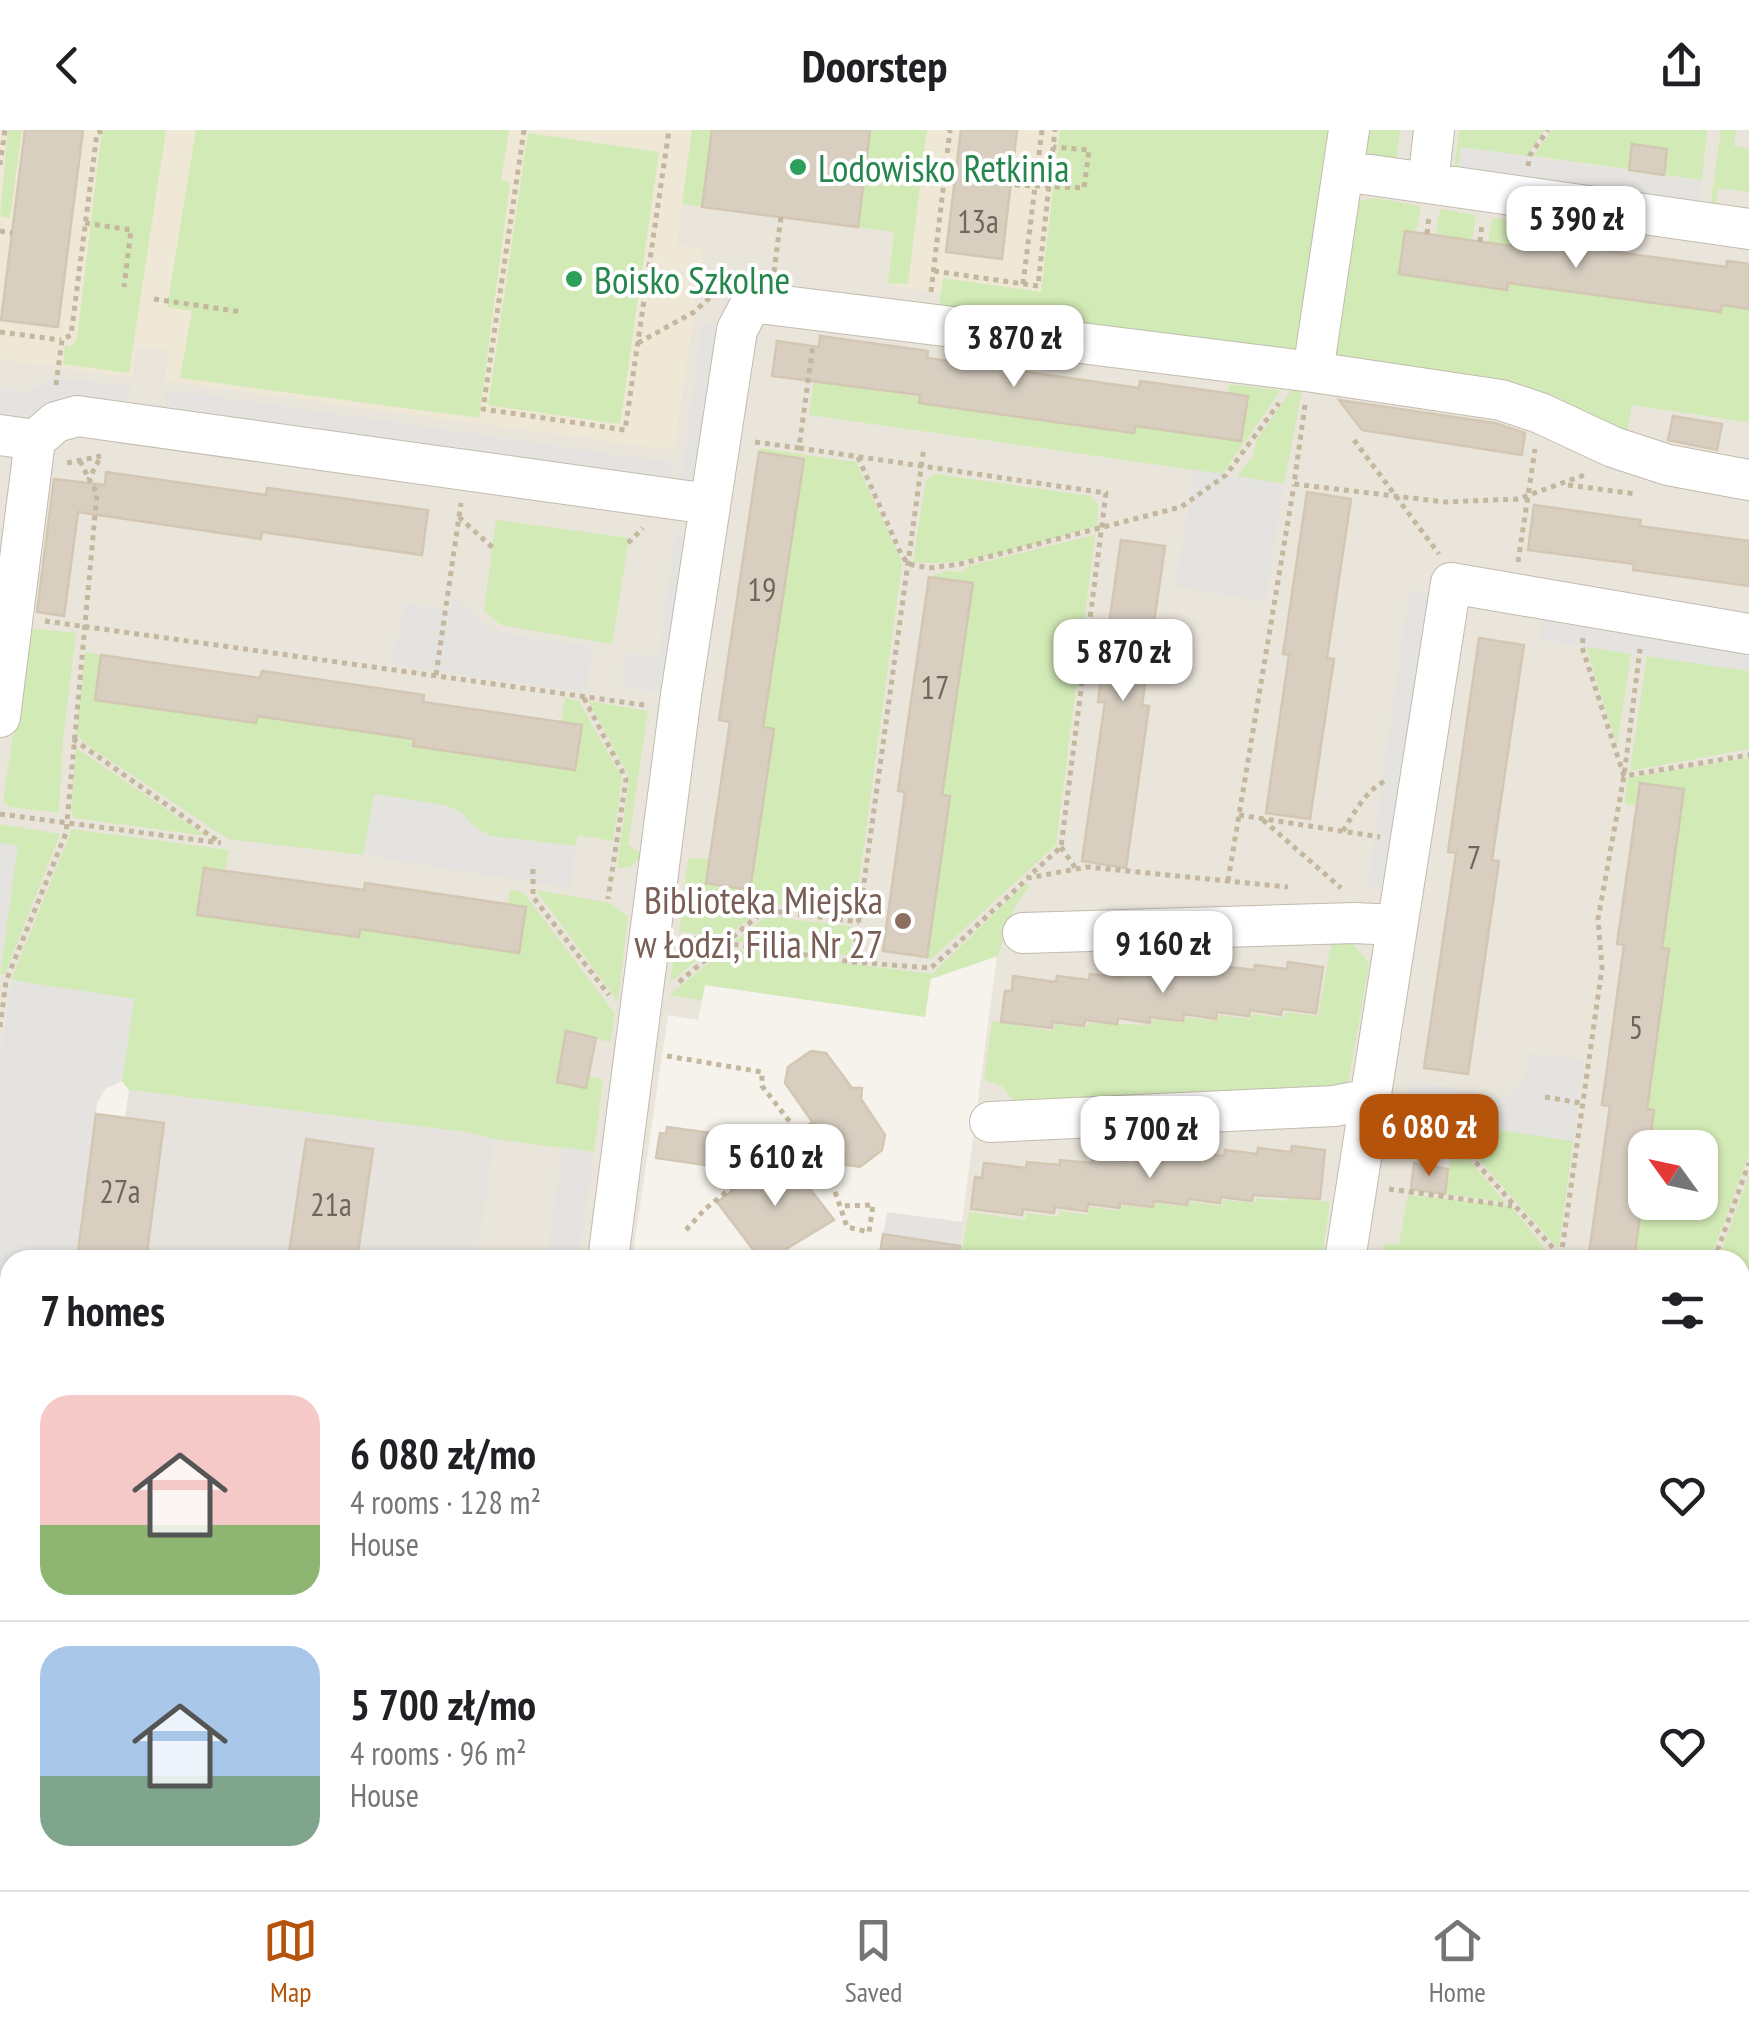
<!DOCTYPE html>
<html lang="en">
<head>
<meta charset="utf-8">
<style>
  :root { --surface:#fff; --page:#f2f2f2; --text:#202124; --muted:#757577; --line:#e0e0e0; --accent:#b45309 }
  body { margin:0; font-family:"PT Sans Narrow",sans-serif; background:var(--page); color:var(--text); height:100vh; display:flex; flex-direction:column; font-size:38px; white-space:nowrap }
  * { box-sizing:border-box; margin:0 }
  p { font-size:32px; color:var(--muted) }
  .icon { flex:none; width:55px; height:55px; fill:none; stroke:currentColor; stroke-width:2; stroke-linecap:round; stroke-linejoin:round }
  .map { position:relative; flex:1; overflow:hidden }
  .side { position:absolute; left:0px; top:1120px; width:1750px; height:640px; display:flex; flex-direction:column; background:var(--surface); border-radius:30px 30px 0 0; box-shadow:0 2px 8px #0004 }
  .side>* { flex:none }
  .needle { width:65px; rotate:303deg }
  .controls { position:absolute; left:1628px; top:1000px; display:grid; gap:20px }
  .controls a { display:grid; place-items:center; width:90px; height:90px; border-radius:20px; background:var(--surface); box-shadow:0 2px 8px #0004; font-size:50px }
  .price { position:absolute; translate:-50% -85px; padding:0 22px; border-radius:20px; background:#fff; color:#222; font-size:32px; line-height:65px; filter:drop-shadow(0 2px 5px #0008) }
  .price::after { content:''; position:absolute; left:50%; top:60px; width:30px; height:22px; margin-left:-15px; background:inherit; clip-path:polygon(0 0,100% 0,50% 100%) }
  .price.active { background:var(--accent); color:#fff }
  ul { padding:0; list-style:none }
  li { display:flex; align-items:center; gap:30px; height:250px; padding:0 40px }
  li+li { border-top:2px solid var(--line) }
  li span { display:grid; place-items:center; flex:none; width:280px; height:200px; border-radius:30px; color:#555 }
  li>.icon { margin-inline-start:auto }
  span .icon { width:120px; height:120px; fill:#fffc; stroke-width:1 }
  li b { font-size:42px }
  h2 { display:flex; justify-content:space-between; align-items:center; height:120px; padding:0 40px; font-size:42px }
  header { display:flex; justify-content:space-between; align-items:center; height:130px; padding:0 40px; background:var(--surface); font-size:45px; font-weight:700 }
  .menu { display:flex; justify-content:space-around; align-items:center; height:140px; border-top:2px solid var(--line); background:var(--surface); font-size:28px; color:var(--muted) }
  .menu a { display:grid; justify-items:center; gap:5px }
  .menu .active { color:var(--accent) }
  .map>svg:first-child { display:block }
  .residential { fill:#eae5da; fill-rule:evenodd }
  .commercial { fill:#f7ead8 }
  .industrial { fill:#e6e2dd }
  .education { fill:#efe8d6 }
  .green { fill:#d2eab5 }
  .parking { fill:#e5e3e0 }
  .building { fill:#d8cfc1; stroke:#d3c7b4; stroke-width:2.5 }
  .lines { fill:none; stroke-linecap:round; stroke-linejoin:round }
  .minor-casing { stroke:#c2bbae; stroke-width:42 }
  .path { stroke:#c4b79f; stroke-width:5; stroke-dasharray:5 5; stroke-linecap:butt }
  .minor { stroke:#fff; stroke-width:40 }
  .leisure-dot { fill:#2e9e5b; stroke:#fff; stroke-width:4 }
  .education-dot { fill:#8d6e63; stroke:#fff; stroke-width:4 }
  .labels { text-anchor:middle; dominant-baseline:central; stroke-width:8; stroke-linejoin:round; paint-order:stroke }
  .number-label { font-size:32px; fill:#6e675b }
  .leisure-label { font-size:38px; fill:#27864d; stroke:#fff; text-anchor:start }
  .education-label { font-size:38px; fill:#785e54; stroke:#fff; text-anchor:end }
</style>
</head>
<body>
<header><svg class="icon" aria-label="back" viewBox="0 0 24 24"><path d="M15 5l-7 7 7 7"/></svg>Doorstep<svg class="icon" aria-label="share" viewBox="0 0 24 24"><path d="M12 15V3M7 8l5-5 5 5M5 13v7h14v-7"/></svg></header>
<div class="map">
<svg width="1749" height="1760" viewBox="0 0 1749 1760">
  <rect width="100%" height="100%" fill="#f6f3ec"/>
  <path class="residential" d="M0,0H1749V1249L1740,1130H957L997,826L931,849L925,887L705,855L698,890L668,885L632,1130H477L493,1009L466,1002L129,960L122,951L134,870L11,850L0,925ZM1645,1018H1700V1072H1645Z"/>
  <path class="commercial" d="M1314,1750H1651L1648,1760H1311Z"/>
  <path class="industrial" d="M129,960L466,1002L494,1009L477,1130H146L164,993L125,988Z"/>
  <path class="education" d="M0,0H692L677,115L703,119L674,320L165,251L169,221L146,217H137L133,248L0,229Z
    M915,0H1310L1283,208L893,156Z"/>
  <path class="green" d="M8,0H22L10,88L0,86Z
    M102,0H166L129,243L63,234L65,215L70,217L77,209Z
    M196,0H509L501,50L510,53L479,288L180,248L192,181L167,177Z
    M692,0H927L908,154L888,153L894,102L682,74Z
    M1060,0H1339L1306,215L1280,228L938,181L943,148L1041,162Z
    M1363,0H1400L1396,37L1364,25Z
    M1459,0H1545L1527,26L1461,17L1457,41H1454Z
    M1552,0H1707L1702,50L1665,45L1668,19L1632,15L1628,39L1533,26Z
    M1721,0H1736L1734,16L1749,19V62L1718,58L1715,78L1710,77Z
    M528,3L659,22L620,294L488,275Z
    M1373,68L1421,76L1416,102L1405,101L1399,144L1507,161L1509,154L1721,182L1723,176L1749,180V289L1746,292L1632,275L1626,306L1332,230L1355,72Z
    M1440,79L1476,85L1472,110L1436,104Z
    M1492,88L1534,94L1532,110L1511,107L1510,116L1488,112Z
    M814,250L1133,302L1135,296L1241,311L1248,267L1228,264L1229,254L1278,260L1279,263L1222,344L809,285Z
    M1293,258L1302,260L1284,354L1237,346L1253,326L1256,311Z
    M759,318L856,332L902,433L860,744L855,772L843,782L686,764L684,761L688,728L710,729L707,753L750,759L774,600L763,597L804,330L759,322Z
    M935,344L1090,366L1098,374L1097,396C1042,410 969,439 913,432L926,350Z
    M496,390L629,408L612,514L501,495L484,481Z
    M1095,405L1056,715L931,829L927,827L950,667L942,665L973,454L929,447L945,441L962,442L968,436Z
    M29,498L76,503L63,608L59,683L10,677L3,672Z
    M1586,517L1631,524L1617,615Z
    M85,522L101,525L95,570L255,593L257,586L414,609L575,640L582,596L561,592L565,568L579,571L622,648L613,711L578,705L575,716L490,706L474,696L461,682L375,664L363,725L228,709L84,613L76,603Z
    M1647,526L1749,541V619L1630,641Z
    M589,571L648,581L628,715L644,725L630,737L617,738L629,647Z
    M76,618L206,706L74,688L71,679Z
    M1749,628V1025L1710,1130H1634L1645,1048V1072H1700V1018L1649,1017L1654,981L1647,979L1669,820L1662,818L1684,659L1640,653L1637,676L1625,674L1627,648Z
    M0,694L60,704L5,844L0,845L17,716L0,713Z
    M72,699L229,720L225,741L204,738L198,785L358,807L360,799L519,823L526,778L508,775L510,760L523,762L615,884L610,912L566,902L557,951L586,957L588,946L603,949L594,1022L494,1009L466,1002L129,960L122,951L134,869L11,850Z
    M1026,753L1029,757L1015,776L998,826L930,849L925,887L705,855L702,870L669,865L727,818L932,844Z
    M536,760L610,773L628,786L618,872Z
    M686,779L754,785L725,809L679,801L682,780Z
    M767,786L854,797L850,826L734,811Z
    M1332,810H1351L1369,834L1348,955L1330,961L1018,978L1002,956L984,950L992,891L1053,901L1055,894L1086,898L1088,893L1152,895L1153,889L1184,893L1186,887L1217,891L1219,885L1250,889L1252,884L1284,888L1285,882L1318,886Z
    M679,811L716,815L670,852L676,815Z
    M1444,991L1573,1011L1559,1117H1557Z
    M1436,992L1505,1072L1445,1064L1452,1020L1417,1015Z
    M1749,1045V1264L1740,1257V1130H1718Z
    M1408,1065L1511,1076L1554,1130H1382L1385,1114H1399Z
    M1288,1067L1330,1072L1322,1130H960L969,1082L1025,1090L1027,1083L1058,1087L1060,1081L1088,1085L1090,1077L1122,1081L1123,1075L1154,1079L1155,1073L1188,1077L1190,1072L1222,1076L1223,1070L1255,1073L1256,1068L1287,1071Z
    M0,1333L10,1335V1750H1310L1306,1760H0Z
    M1740,1442L1749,1447V1546L1740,1544Z
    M1740,1642L1749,1644V1760H1643L1646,1750H1740Z"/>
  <path class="parking" d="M1461,17L1701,51L1698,74L1458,41Z
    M702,194L737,200L712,355L681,349Z
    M53,247L132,256L124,293L0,305V259L28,262Z
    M166,259L675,333L667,369L162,298Z
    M1195,340L1284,354L1266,471L1175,457Z
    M675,404L704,407L681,565L621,556L625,523L659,527Z
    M1409,460L1448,466L1402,761L1368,755Z
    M454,468L497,502L593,517L586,563L391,534L406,473L451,481Z
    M1546,470L1749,504V541L1539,510Z
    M374,664L444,675L461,682L474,696L490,706L575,716L571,759L363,725Z
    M0,713L18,715L0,845Z
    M11,850L134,869L122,951L105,959L97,974L77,1130H10V1195L0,1193V925Z
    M1528,923L1584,930L1573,1011L1406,986L1411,950L1502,968L1512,962L1525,945Z
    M563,1017L594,1022L578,1130H546Z
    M887,1082L963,1092L957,1130H879Z
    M1423,1750H1641L1646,1752L1643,1760H1451Z"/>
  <path class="building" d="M25,0H83L58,197L1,190Z
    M712,0H870L858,97L702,77Z
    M961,0H1017L1002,129L946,122Z
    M1632,14L1667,19L1664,45L1629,40Z
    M1405,101L1511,116L1512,108L1726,137L1727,131L1749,134V179L1722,175L1721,182L1508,153L1507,160L1399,144Z
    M820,206L928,221L927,228L1139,258L1140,251L1248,266L1241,311L1135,296L1134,303L919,273L920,265L772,246L777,211L819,217Z
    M1339,270L1495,293L1525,303L1522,325L1362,300Z
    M1673,286L1722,294L1717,320L1668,310Z
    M759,322L804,329L763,597L774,599L750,760L706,753L730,592L719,590Z
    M106,342L266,365L267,358L428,380L422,425L262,402L261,409L78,382L64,486L37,482L54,349L105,355Z
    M1307,362L1351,369L1327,528L1334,529L1310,689L1266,683L1289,525L1283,524Z
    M1534,375L1641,390L1640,396L1749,411V456L1633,440L1634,434L1528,420Z
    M1121,410L1165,416L1142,575L1149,576L1126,738L1082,731L1105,572H1098Z
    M929,447L973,453L942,665L950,666L927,827L883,821L905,662L898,661Z
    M1479,508L1524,515L1492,730L1499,731L1468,944L1424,938L1456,723L1448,722Z
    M101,525L260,548L262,541L424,565L423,572L582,595L575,640L413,616L414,609L257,586L256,593L95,570Z
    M1640,653L1684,659L1662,818L1669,819L1647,979L1654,980L1649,1018H1645V1048L1634,1130H1588L1610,976L1602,975L1624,815L1617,814Z
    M204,738L364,760L365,753L526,777L519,823L360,799L359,807L197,785Z
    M1288,832L1323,837L1316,883L1282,879L1281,885L1250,880L1249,886L1217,882L1216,889L1184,884L1183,891L1150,887V893L1118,888L1117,894L1085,890L1084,896L1053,892L1052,898L1001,892L1005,861H1012L1013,846L1056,852L1057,846L1089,850L1090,844L1123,848V842L1155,846L1156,840L1188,844L1189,838L1222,843V836L1254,840L1255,835L1287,839Z
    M566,901L596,908L586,958L557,952Z
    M811,921L826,923L852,958H862L861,969L885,1005L882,1020L860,1037L842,1034L785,953L788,937Z
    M96,984L164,993L146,1130H77Z
    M667,997L725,1005L720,1037L656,1028L660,1003L666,1004Z
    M306,1009L373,1019L357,1130H288Z
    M1292,1016L1325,1020L1320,1069L1253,1065L1252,1071L1221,1067L1220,1073L1188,1069L1187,1075L1154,1071L1153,1077L1120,1073V1078L1088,1074L1087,1081L1055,1077L1054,1083L1023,1079L1022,1085L971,1079L975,1047L982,1048L984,1033L1026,1038L1027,1032L1060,1035V1030L1092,1033L1093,1028L1126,1031V1026L1159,1030L1160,1024L1192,1028V1022L1224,1026L1225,1020L1257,1024L1258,1018L1291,1022Z
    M783,1024L834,1090L768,1130H761L717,1072Z
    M1414,1033L1448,1039L1445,1064L1411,1059Z
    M883,1104L960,1116L959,1130H879Z"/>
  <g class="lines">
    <g class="minor-casing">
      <path id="minor" d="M1343,41L1749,99
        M1428,53L1434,0
        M1313,242L1349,0
        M0,305L35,310L56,292L77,286L709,374
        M0,587L35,310
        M1023,803L1354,793L1397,795
        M990,992L1334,976L1371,969
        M608,1130L681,565L737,200L748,179L760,173L1313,242L1501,270L1540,283L1613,317L1668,335L1749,350
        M1345,1130L1451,453L1749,504
        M0,1289L10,1290
        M1740,1398L1749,1388
        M0,1474L10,1478
        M1740,1586L1749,1587
        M0,1681L10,1685
        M187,1750L214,1760
        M741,1750L768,1760
        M1533,1750L1560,1760
        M374,1760L377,1750
        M441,1760L444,1750
        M1257,1760L1261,1750
        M1344,1760L1347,1750"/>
    </g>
    <path class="path" d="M524,0L483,279L625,300L669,0
      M0,35L5,0
      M1528,36L1530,25L1548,0
      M1015,55L1084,58L1089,20L1053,17
      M85,93L131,100L124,157
      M0,101L12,103
      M1427,104L1429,87
      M1480,112L1482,94
      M934,141L1038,156L1055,0
      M774,142L781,87
      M1023,154L1042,0
      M931,162L950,0
      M154,169L242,182
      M0,202L61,210
      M638,213L694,182L715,163
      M56,255L62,210L71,205L97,3L105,0
      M1305,275L1294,354L1445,372L1518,369L1587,344
      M1354,310L1439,424
      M755,312L799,318L813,214
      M799,318L1106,363L1061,717L1028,747
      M858,327L901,424L908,434L929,438L960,434L1181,377L1226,345L1279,273
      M80,331L89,349
      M67,333L101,326
      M1568,355L1636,364
      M459,387L493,418
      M628,413L643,398
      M1518,432L1535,319
      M45,491L644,575
      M1583,508L1582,517L1624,646L1749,625
      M436,545L461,373
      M584,568L626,649L608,769
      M73,609L218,711
      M0,684L221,713
      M1239,685L1380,707
      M1263,690L1341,758
      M1343,701C1354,683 1366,660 1385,651
      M1061,717L1076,739
      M533,739V767L609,865
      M1228,751L1294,355
      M689,770L859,792
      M684,807L853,832L931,838L1028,748L1087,737L1288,757
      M853,832L924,317
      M679,852L765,780
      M0,897L6,851L66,703L97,363L89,349L100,328
      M667,926L762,942V956L828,1041L847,1097L869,1102L873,1075L840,1076
      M1545,967L1581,973
      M1422,973L1564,1130
      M1389,1059L1512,1076
      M686,1100L705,1079L812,994
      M1561,1127L1602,838L1598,789L1624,646L1640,519
      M1714,1130L1749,1033
      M1740,1264L1749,1271
      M1740,1333L1749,1323
      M1740,1529L1749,1451
      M1740,1532L1743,1551
      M1740,1645L1742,1636
      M1404,1750L1432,1760
      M1710,1760L1713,1750"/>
    <use href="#minor" class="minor"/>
  </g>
  <g class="leisure-dot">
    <circle cx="798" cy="37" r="10"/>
    <circle cx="574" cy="149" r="10"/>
  </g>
  <circle class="education-dot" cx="903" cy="791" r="10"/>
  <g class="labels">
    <g class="number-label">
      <text x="978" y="91">13a</text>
      <text x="762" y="459">19</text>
      <text x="935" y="557">17</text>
      <text x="1474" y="727">7</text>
      <text x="1636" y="897">5</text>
      <text x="120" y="1061">27a</text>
      <text x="331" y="1074">21a</text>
    </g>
    <g class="leisure-label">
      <text x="818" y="37">Lodowisko Retkinia</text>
      <text x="594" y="149">Boisko Szkolne</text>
    </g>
    <g class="education-label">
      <text x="883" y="769">Biblioteka Miejska<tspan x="883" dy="44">w Łodzi, Filia Nr 27</tspan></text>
    </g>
  </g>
</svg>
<div class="controls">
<a><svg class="needle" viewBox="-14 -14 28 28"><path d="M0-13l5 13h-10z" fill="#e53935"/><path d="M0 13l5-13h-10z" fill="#757577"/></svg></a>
</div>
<b class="price" style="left:1576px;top:141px">5 390 zł</b>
<b class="price" style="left:1014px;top:260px">3 870 zł</b>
<b class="price" style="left:1123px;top:574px">5 870 zł</b>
<b class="price" style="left:1163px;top:866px">9 160 zł</b>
<b class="price active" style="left:1429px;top:1049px">6 080 zł</b>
<b class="price" style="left:1150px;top:1051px">5 700 zł</b>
<b class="price" style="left:775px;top:1079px">5 610 zł</b>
<section class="side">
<h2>7 homes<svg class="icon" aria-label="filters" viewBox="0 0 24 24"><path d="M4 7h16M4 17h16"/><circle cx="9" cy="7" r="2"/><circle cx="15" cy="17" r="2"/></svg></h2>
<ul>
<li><span style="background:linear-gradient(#f6c9c9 65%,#8fb573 0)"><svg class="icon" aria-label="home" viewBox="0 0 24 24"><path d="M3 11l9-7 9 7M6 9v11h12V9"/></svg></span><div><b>6 080 zł/mo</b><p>4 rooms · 128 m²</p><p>House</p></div><svg class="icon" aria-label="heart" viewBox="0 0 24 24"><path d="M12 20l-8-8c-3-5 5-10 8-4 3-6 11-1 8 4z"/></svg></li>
<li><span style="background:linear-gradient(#a9c7e8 65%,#7fa58c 0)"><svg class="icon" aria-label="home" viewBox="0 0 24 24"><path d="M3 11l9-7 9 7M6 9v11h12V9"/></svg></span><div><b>5 700 zł/mo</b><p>4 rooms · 96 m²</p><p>House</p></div><svg class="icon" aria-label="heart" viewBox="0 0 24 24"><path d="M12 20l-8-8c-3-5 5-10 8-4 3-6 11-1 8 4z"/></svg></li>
</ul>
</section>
</div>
<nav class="menu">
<a class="active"><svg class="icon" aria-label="map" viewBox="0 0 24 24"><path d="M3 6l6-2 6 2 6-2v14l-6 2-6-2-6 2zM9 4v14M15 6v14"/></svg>Map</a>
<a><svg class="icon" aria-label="saved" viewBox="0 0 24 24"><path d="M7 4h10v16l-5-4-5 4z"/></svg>Saved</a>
<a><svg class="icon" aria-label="home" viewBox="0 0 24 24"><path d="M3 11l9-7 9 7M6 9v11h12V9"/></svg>Home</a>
</nav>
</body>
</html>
